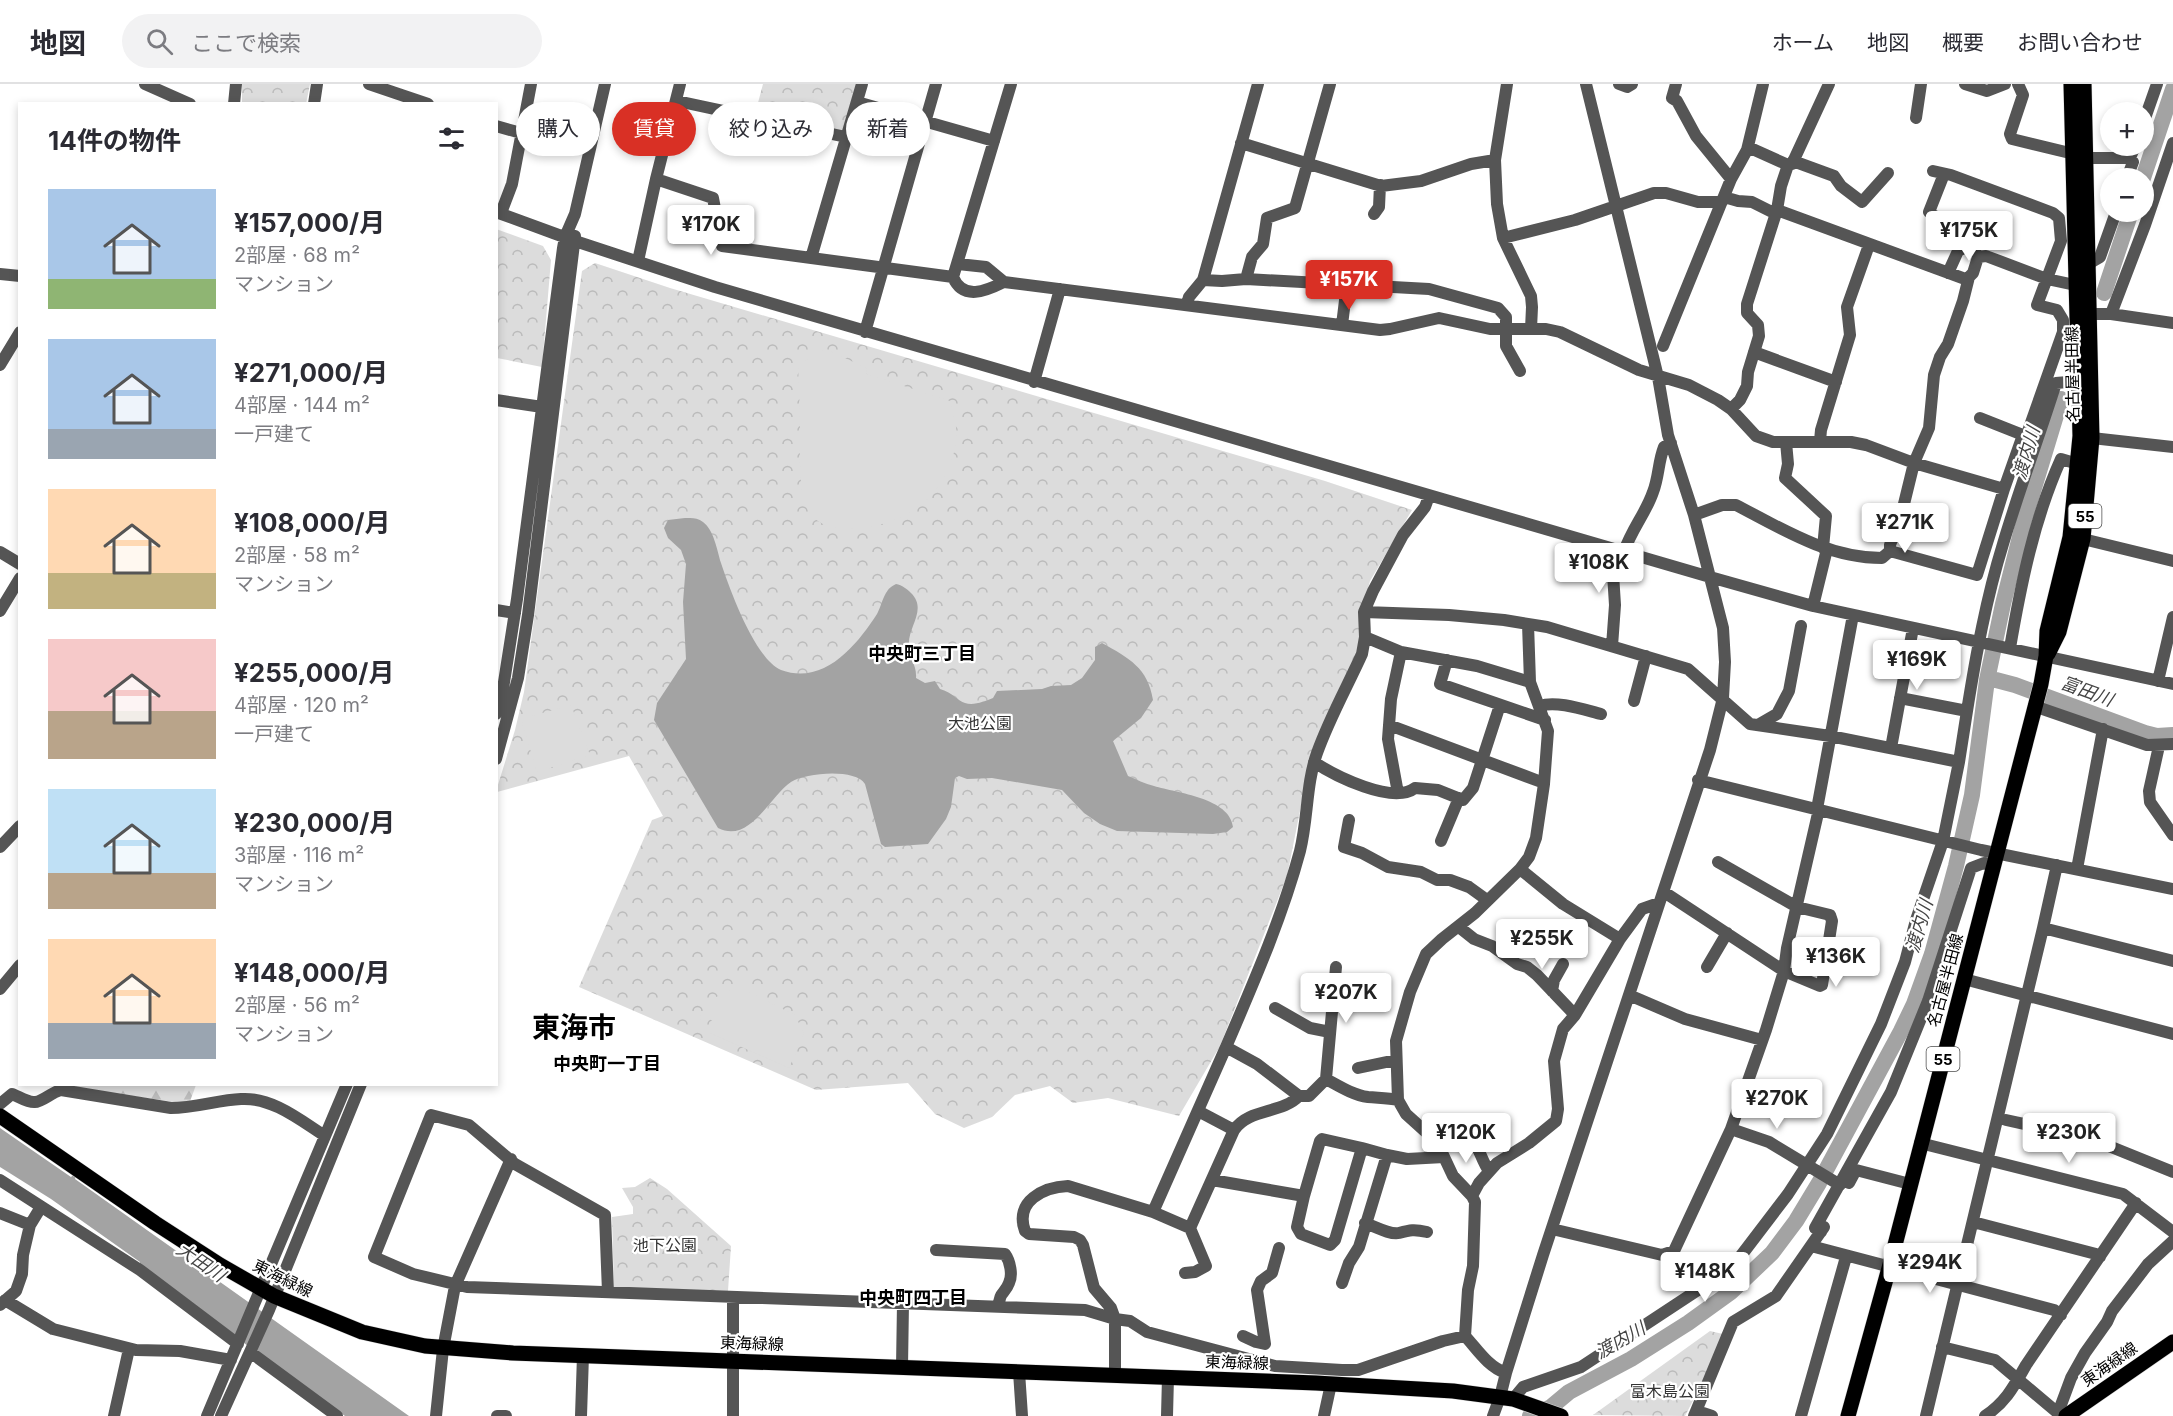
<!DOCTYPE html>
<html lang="ja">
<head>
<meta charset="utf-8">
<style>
  :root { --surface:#fff; --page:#f2f2f3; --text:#2b2b33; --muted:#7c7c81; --line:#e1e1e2; --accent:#d93025 }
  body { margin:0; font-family:Inter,"Noto Sans JP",sans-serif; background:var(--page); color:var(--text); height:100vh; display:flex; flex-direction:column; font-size:22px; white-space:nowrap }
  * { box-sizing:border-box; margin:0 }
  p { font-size:20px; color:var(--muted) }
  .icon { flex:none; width:33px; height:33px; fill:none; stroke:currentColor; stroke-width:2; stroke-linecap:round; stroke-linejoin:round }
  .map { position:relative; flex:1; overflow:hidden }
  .side { position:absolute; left:18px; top:18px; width:480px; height:984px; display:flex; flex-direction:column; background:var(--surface); border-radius:0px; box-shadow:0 3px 9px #0003 }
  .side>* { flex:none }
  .guide { position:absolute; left:516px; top:18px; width:570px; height:54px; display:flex; gap:12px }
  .tools { position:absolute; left:2100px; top:18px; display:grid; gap:12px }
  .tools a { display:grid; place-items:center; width:54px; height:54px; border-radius:50%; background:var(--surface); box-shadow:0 3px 9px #0003; font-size:30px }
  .price { position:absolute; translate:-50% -51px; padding:0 14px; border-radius:6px; background:#fff; color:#222; font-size:20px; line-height:39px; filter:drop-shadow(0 2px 3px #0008) }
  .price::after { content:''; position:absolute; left:50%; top:36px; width:18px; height:14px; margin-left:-9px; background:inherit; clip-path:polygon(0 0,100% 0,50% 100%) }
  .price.selected { background:var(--accent); color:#fff }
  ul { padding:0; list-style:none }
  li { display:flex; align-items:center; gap:18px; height:150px; padding:0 30px }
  li span { display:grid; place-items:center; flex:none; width:168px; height:120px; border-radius:0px; color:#555 }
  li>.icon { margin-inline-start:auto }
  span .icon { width:72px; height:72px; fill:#fffc; stroke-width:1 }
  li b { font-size:26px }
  h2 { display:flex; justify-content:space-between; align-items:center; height:72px; padding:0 30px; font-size:26px }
  .chip { padding:0 21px; border-radius:27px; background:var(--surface); box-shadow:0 3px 9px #0003; font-size:21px; line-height:54px }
  .chip.selected { background:var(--accent); color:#fff }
  header { display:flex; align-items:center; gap:36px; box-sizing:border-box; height:84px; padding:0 30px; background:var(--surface); border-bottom:2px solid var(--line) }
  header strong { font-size:28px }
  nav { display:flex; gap:33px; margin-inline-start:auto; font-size:21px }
  .search { width:420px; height:54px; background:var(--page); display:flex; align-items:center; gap:15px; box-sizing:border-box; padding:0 21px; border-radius:33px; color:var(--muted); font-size:22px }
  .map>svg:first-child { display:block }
  .forest { fill:url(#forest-firs) }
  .park { fill:url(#park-crowns) }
  .pitch { fill:#dcdcdc }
  .water { fill:#a3a3a3 }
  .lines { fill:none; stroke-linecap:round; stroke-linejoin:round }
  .river { stroke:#a3a3a3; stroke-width:16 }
  .major-casing { stroke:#dbdbdb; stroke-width:16 }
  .minor { stroke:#555; stroke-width:12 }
  .major { stroke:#000; stroke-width:15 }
  .labels { text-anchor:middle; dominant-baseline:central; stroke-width:4.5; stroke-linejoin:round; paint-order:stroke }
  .shield { fill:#fff; stroke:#4c4c4c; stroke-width:1.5 }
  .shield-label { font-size:15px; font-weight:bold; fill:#000 }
  .street-label { font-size:16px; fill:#000; stroke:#fff }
  .park-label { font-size:16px; fill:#333; stroke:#fff }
  .water-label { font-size:18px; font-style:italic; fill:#444; stroke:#fff }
  .neighbourhood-label { font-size:18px; font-weight:bold; fill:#000; stroke:#fff }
  .town-label { font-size:28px; font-weight:bold; fill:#000; stroke:#fff }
</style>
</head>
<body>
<header>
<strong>地図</strong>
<div class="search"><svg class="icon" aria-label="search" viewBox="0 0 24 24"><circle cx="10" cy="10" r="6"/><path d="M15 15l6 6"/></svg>ここで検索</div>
<nav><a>ホーム</a><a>地図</a><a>概要</a><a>お問い合わせ</a></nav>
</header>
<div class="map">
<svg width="2173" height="1332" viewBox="0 0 2173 1332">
  <defs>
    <pattern id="forest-firs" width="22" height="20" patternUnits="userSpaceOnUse" patternTransform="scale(1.5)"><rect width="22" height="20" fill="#dcdcdc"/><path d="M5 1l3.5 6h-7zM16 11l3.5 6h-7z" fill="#bbb"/></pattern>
    <pattern id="park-crowns" width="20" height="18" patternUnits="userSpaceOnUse" patternTransform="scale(1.5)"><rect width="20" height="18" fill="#dcdcdc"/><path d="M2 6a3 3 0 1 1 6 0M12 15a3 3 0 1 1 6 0" fill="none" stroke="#bbb"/></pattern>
  </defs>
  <rect width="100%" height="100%" fill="#fff"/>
  <path class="forest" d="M78,1000L196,1001L189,1020L74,1004Z"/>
  <path class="park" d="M242,0H310L306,20L242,19Z
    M763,0H858L844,46L839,48L755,30Z
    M496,145L543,162L551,176L542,283L497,274Z
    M595,179L670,204L1325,397L1412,426L1370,497L1363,523L1360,565L1311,672L1287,792L1220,962L1179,1032L1108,1014L1073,1019L1050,1002L1015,1011L992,1033L964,1044L935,1030L908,999L816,1006L579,903L652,736L663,732L629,672L497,708V704L515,646L524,608L582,187Z
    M650,1094L667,1105L731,1162L728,1207L614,1204L612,1133L633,1130V1123L622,1104L635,1103Z
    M1710,1247L1727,1251L1685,1332L1593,1331Z"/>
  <path class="pitch" d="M826,265L866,284L867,290L950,317C952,325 955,335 956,343C958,356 953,376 947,388C930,425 889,444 850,445C835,445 819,442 810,429C798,414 800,368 800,349C800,326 799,303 798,280Z
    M571,621L590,671L537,688L521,635Z
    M738,903L795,931L804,950L789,984L710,949L715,939L707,933L705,938L699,935L710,912L714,914Z"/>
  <path class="water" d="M685,434C691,434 697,433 703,438C714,446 717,466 721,479C730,506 755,575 781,586C824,602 857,561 877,530C883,519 883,506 896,500C902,501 907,505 911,509C928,526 907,543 909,562C909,576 917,580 916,594L925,599L935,597L940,605C952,608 958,617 965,619C974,622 985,617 993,614L997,607L1042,605L1051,602L1071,601L1082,594L1095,576V563L1102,559C1129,574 1148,584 1153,616L1141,634L1113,657L1128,692C1136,695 1145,700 1154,702C1177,709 1230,714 1233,743L1227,748L1213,750L1117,747L1100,740L1084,729L1062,706L992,694L967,695L959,692L955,694L951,723L946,735L928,760L885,763L881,760L865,700C855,684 805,689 791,698C769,713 750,760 718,744L654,636L657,619L686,575L683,518L686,480L681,466L668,454L664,444L668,436Z
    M0,1044L71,1093L74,1090L76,1092L75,1095L409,1332H345L139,1183L140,1178L51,1115L0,1083Z"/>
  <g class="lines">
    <path class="river" d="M2143,94L2173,5
      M2104,209L2131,128
      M1987,596H1996L2015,601L2145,649L2157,652L2173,651
      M1530,1332L1551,1323L1569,1308L1631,1275L1688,1239L1731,1208L1772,1169L1796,1137L1819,1099L1901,947L1914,920L1932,870L1956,782L1972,711L1987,596L2003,520L2024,437L2061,315"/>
    <g class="major-casing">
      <path id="major" d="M2048,570L2059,548L2083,455L2092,354L2084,0
        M0,1032L155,1139L220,1181L274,1212L362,1248L425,1262L513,1269L1316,1299L1453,1307L1513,1315L1561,1332
        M1848,1332L1889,1184L2041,600L2046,572L2047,547L2070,453L2080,352L2071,0
        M2066,1332L2173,1258"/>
    </g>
    <path class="minor" d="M145,0L190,20
      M369,0L428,20
      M1011,0L953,193C963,217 986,207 1004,198L1380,246L1390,245L1439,234L1490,245H1546L1560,248L1639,286L1689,301L1718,316L1731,325L1756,352L1773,358H1851L1866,361L1914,379L2004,405
      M1507,0L1495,76L1497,120L1503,154L1531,212L1532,223L1531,245
      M1619,0L1627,3L1632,0
      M1676,0L1672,14L1677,17L1696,52L1731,95
      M1965,0L1987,7L2005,0
      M2018,0L2023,11L2010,50L2012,55L2074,70
      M677,17L846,53
      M857,18L994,57
      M234,20L236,0
      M314,20L317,0
      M1916,34L1921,0
      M2144,37L2157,0
      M496,42L521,49
      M1241,59L1381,102L1421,97L1471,80L1495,76
      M1748,63L1788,81
      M2086,74H2130
      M1793,77L1834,92L1841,102L1862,118L1888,89
      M1933,87L1951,91L2053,129L2059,134L2061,157L2037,221L2057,226L2063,236V248L2027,350L2023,351
      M1944,90L1929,128C1935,134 1943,135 1950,139C1963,146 1972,161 1978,173
      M2127,94L2133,78L2130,74L2135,62
      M656,95L713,114L722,162L953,193
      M1724,113L1738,117L1752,118L1776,130
      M1777,126L1968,196
      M496,128L575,157L715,203L1710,493L1813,522L2173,600
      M501,129L512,100L531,0
      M1374,130L1379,123L1380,101
      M1503,154L1575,136L1654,109H1666L1698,118H1722
      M811,174L862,0
      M638,177L656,95L680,0
      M958,180L986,183L1004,198
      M2088,180L2100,173L2116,128
      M1948,189L1958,167L1964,164L1969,158
      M0,190L20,192
      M1246,195L1252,173L1263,160L1267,134L1295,124L1330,0
      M1203,196L1222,197L1246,195L1429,205L1498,224L1506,233V262L1520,287
      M1187,220L1189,213L1203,196L1258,0
      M2089,230H2111L2173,239
      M2111,230L2145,141L2173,59
      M1342,241L1347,200
      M865,248L936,0
      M1663,262L1731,95L1747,66L1763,0
      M1754,268L1836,298
      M0,281L20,248
      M1034,298L1060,205
      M496,316L542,323
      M1731,325L1740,316L1747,302L1748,288L1759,252L1758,241L1747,229V220L1777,126L1781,102L1788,81L1792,80L1829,0
      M2092,354L2173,363
      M1820,357L1821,346L1850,251L1847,223L1869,161
      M1786,358L1788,380L1785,394L1826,432L1823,464
      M1694,431L1722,421H1736C1782,445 1828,474 1882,474L1890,467V461L1903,424L1914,379L1929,344L1934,291L1940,273L1948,260L1963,217L1969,193L1973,189L1978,173L1986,172L2047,195L2075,201
      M2083,455L2173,477
      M1890,467L1977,491L2004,405L2023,351L1980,334
      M0,468L20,480
      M1624,468C1631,446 1646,429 1653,408C1659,393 1658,378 1664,363L1671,359
      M1813,522L1827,465
      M496,526L515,529
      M0,527L20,494
      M1364,528L1449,531L1504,536L1547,543L1688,585L1750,640L1830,652L1959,678
      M1528,540L1530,598
      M1365,553L1364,528L1373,507L1403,451L1425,423L1429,412
      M1612,562L1615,521L1613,490L1622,467
      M2010,564C2021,500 2034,435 2061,375L2078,380
      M1447,576L1440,600L1545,636
      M2158,597L2173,533
      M1634,617L1646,572
      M1540,622C1556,616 1585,626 1601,630
      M2034,622L2147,661L2173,660
      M1967,627C1976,571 1986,515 2003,460C2019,406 2039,353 2056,299L2080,297
      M496,630L502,611L517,515L563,164L565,153L575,130L605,0
      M1389,641L1544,699
      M1758,641L1777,630L1789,607L1801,542
      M2159,662L2149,707L2150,718L2173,751
      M1891,664L1913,544
      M496,675L518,594L528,531L575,152
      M1314,678C1335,692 1393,721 1415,704L1438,706L1463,716L1473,704L1500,621
      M1698,696L1981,766L2173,805
      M1398,709L1388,655L1391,615L1401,568
      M1817,725L1853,531
      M1349,736L1344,763L1362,769L1388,783L1421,788L1437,796H1450L1469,803L1487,816
      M1441,757L1459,714
      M0,763L20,742
      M1520,785L1563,820L1620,855
      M2077,785L2103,645
      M1664,808L1784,887L1820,902L1822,901L1832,837L1830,831L1797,823L1718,778
      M1459,843L1474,855L1492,862L1517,880L1527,883L1537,891L1575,931
      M2043,844L2173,877
      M1707,883L1727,849
      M1964,895L2173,950
      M0,905L20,881
      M1552,907L1554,896L1563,880
      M1629,911L1685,935L1762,956
      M1275,924L1310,944L1330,948
      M1358,984L1396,976
      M1326,995L1336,883
      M1398,1016C1388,1014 1378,1014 1368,1013C1353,1011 1339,1002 1326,995L1309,1012H1299L1257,980L1226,963C1253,900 1282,834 1300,767C1308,735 1306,700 1317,669C1329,635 1347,603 1362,570L1365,553L1401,568L1477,582L1530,598L1548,647L1544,700L1536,754L1529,773L1520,785L1475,829L1442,855L1426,870L1410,908L1396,957L1398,1016L1406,1030L1437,1058L1453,1092L1472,1112L1475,1118L1473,1182L1468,1206L1465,1252C1477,1265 1488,1283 1506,1289
      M0,1020L12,1010C18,1012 28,1019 35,1018C42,1018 52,1008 61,1006L171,1024C195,1024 218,1016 241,1015C272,1013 300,1036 325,1052
      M2006,1036L2089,1054L2173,1088
      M1731,1045L1769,1058L1840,1101
      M1234,1046C1249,1024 1282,1030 1299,1012
      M1469,1051C1479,1061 1481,1076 1489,1087
      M1920,1059L2123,1110L2173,1148
      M1362,1064L1387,1071
      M0,1096L140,1186L238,1260
      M1212,1096L1304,1112L1297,1143L1301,1150L1330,1161L1335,1156L1362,1064L1322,1055L1320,1057L1304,1112
      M1849,1099L1856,1086L1910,1100
      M1472,1112L1479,1099L1497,1079L1529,1059L1556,1037L1558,1025L1554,977L1563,945L1575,931L1620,855L1642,825L1659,819
      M1153,1128L1226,963
      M0,1129L30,1141
      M1973,1138L2096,1170L2100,1173
      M1365,1139C1374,1142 1390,1151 1399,1149C1410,1146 1414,1145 1427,1148
      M1190,1144L1234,1046L1198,1027
      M1552,1145L1662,1171L1674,1167L1731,1045L1766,946L1784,887L1787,864L1819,725
      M1821,1148L1815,1144L1891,1008L1928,917L1971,784L1984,779L1994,782
      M1811,1162L2054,1226L2061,1231
      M936,1166L1005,1170C1010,1177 1013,1191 1009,1199C1005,1210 999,1208 999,1222
      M1185,1189L1195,1188L1206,1182L1190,1144L1153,1128L1068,1102C1044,1103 1014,1117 1025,1147L1029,1150L1074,1153L1080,1156L1083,1161L1094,1204L1111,1224L1115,1235L1130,1237L1147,1248L1275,1282L1342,1286H1358L1443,1257L1465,1252
      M1342,1199L1349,1179L1359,1163L1387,1071L1407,1075L1444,1073
      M608,1208L605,1131L515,1080L469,1041L431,1031L374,1173L413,1190L467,1203L1085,1226L1115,1235V1291
      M5,1216L53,1245L136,1266L180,1267L231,1276
      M0,1221L16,1207L22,1190L23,1171L30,1141L41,1123
      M1243,1252L1256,1258L1265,1260L1257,1206L1261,1197L1272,1189L1279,1164
      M1942,1263L1995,1276L2058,1329L2059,1332
      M250,1268L337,1332
      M902,1283L903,1219
      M1019,1288L1022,1332
      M1513,1315L1523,1303L1581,1283L1707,1200L1740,1173L1788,1110L1827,1050L1881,940L1905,878L1916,836L1943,757L1959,678L1967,627L1900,614
      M1697,1327L1712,1332
      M2058,1329L2071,1294L2085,1269L2107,1238L2112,1227L2148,1180L2173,1157
      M114,1332L129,1265
      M207,1332L347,1000
      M221,1332L269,1226L361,1000
      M436,1332L443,1265L455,1202L511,1075
      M497,1332H506
      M581,1332L583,1271
      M733,1332V1213
      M1167,1332L1168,1293
      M1324,1332L1331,1300
      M1493,1332L1500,1313L1506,1289L1543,1171L1710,666L1723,614L1725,578L1723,544L1694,431L1668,351L1658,293L1586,0
      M1694,1332L1733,1238L1776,1212L1824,1143
      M1801,1332L1846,1173
      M1926,1332L2043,844L2057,781
      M1985,1332C2006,1318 2014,1302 2026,1281L2136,1119"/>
    <use href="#major" class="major"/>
  </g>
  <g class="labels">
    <g class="shield">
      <rect x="2068.5" y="420" width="33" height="24" rx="4.5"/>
      <rect x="1926.5" y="963" width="33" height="24" rx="4.5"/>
    </g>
    <g class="shield-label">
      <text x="2085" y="432">55</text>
      <text x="1943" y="975">55</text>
    </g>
    <g class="street-label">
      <text transform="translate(2072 290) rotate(-91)">名古屋半田線</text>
      <text transform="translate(1945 896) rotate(-75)">名古屋半田線</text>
      <text transform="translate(283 1194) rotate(26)">東海緑線</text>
      <text transform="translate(752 1259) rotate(2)">東海緑線</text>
      <text transform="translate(1237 1278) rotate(2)">東海緑線</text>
      <text transform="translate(2109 1280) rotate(-35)">東海緑線</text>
    </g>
    <g class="park-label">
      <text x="980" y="639">大池公園</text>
      <text x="665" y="1161">池下公園</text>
      <text x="1670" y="1307">富木島公園</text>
    </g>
    <g class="water-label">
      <text transform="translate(2026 369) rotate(-74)">渡内川</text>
      <text transform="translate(2087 607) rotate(20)">富田川</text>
      <text transform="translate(1919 842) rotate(-74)">渡内川</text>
      <text transform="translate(201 1178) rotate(34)">大田川</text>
      <text transform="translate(1620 1256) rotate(-30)">渡内川</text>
    </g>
    <g class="neighbourhood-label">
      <text x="922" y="569">中央町三丁目</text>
      <text x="607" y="979">中央町一丁目</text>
      <text x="913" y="1213">中央町四丁目</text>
    </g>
    <g class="town-label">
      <text x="574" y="943">東海市</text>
    </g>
  </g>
</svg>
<div class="tools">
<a>+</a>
<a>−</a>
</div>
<b class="price" style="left:711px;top:172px">¥170K</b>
<b class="price" style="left:1969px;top:178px">¥175K</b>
<b class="price selected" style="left:1349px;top:227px">¥157K</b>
<b class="price" style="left:1905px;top:470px">¥271K</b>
<b class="price" style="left:1599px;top:510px">¥108K</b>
<b class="price" style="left:1917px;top:607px">¥169K</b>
<b class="price" style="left:1542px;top:886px">¥255K</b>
<b class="price" style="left:1836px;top:904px">¥136K</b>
<b class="price" style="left:1346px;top:940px">¥207K</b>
<b class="price" style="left:1777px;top:1046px">¥270K</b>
<b class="price" style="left:1466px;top:1080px">¥120K</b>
<b class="price" style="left:2069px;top:1080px">¥230K</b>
<b class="price" style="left:1930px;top:1210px">¥294K</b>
<b class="price" style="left:1705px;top:1219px">¥148K</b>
<div class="guide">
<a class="chip">購入</a>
<a class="chip selected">賃貸</a>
<a class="chip">絞り込み</a>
<a class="chip">新着</a>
</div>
<section class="side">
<h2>14件の物件<svg class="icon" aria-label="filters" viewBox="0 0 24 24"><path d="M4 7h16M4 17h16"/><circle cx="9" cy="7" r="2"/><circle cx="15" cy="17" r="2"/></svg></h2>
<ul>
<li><span style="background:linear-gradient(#a9c7e8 75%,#8fb573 0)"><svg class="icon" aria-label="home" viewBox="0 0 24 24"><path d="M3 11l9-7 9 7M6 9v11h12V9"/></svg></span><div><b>¥157,000/月</b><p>2部屋 · 68 m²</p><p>マンション</p></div></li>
<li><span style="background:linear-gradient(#a9c7e8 75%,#9aa5b1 0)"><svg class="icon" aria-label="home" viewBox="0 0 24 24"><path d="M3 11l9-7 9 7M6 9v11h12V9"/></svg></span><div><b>¥271,000/月</b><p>4部屋 · 144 m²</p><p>一戸建て</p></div></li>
<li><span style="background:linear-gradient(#ffd9b3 70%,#c2b280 0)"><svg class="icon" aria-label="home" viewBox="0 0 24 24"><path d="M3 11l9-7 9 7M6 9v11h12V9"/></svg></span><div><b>¥108,000/月</b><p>2部屋 · 58 m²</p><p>マンション</p></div></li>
<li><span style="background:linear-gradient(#f6c9c9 60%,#b9a48a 0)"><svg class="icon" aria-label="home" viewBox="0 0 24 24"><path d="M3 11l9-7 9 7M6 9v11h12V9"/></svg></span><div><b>¥255,000/月</b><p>4部屋 · 120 m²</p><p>一戸建て</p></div></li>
<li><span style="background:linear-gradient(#bfe0f5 70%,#b9a48a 0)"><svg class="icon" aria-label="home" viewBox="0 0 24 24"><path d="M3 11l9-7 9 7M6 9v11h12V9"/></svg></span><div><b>¥230,000/月</b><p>3部屋 · 116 m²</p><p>マンション</p></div></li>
<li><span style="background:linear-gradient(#ffd9b3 70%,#9aa5b1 0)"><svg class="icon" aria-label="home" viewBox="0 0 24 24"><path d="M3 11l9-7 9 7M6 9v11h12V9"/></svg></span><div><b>¥148,000/月</b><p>2部屋 · 56 m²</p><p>マンション</p></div></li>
</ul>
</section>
</div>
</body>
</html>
